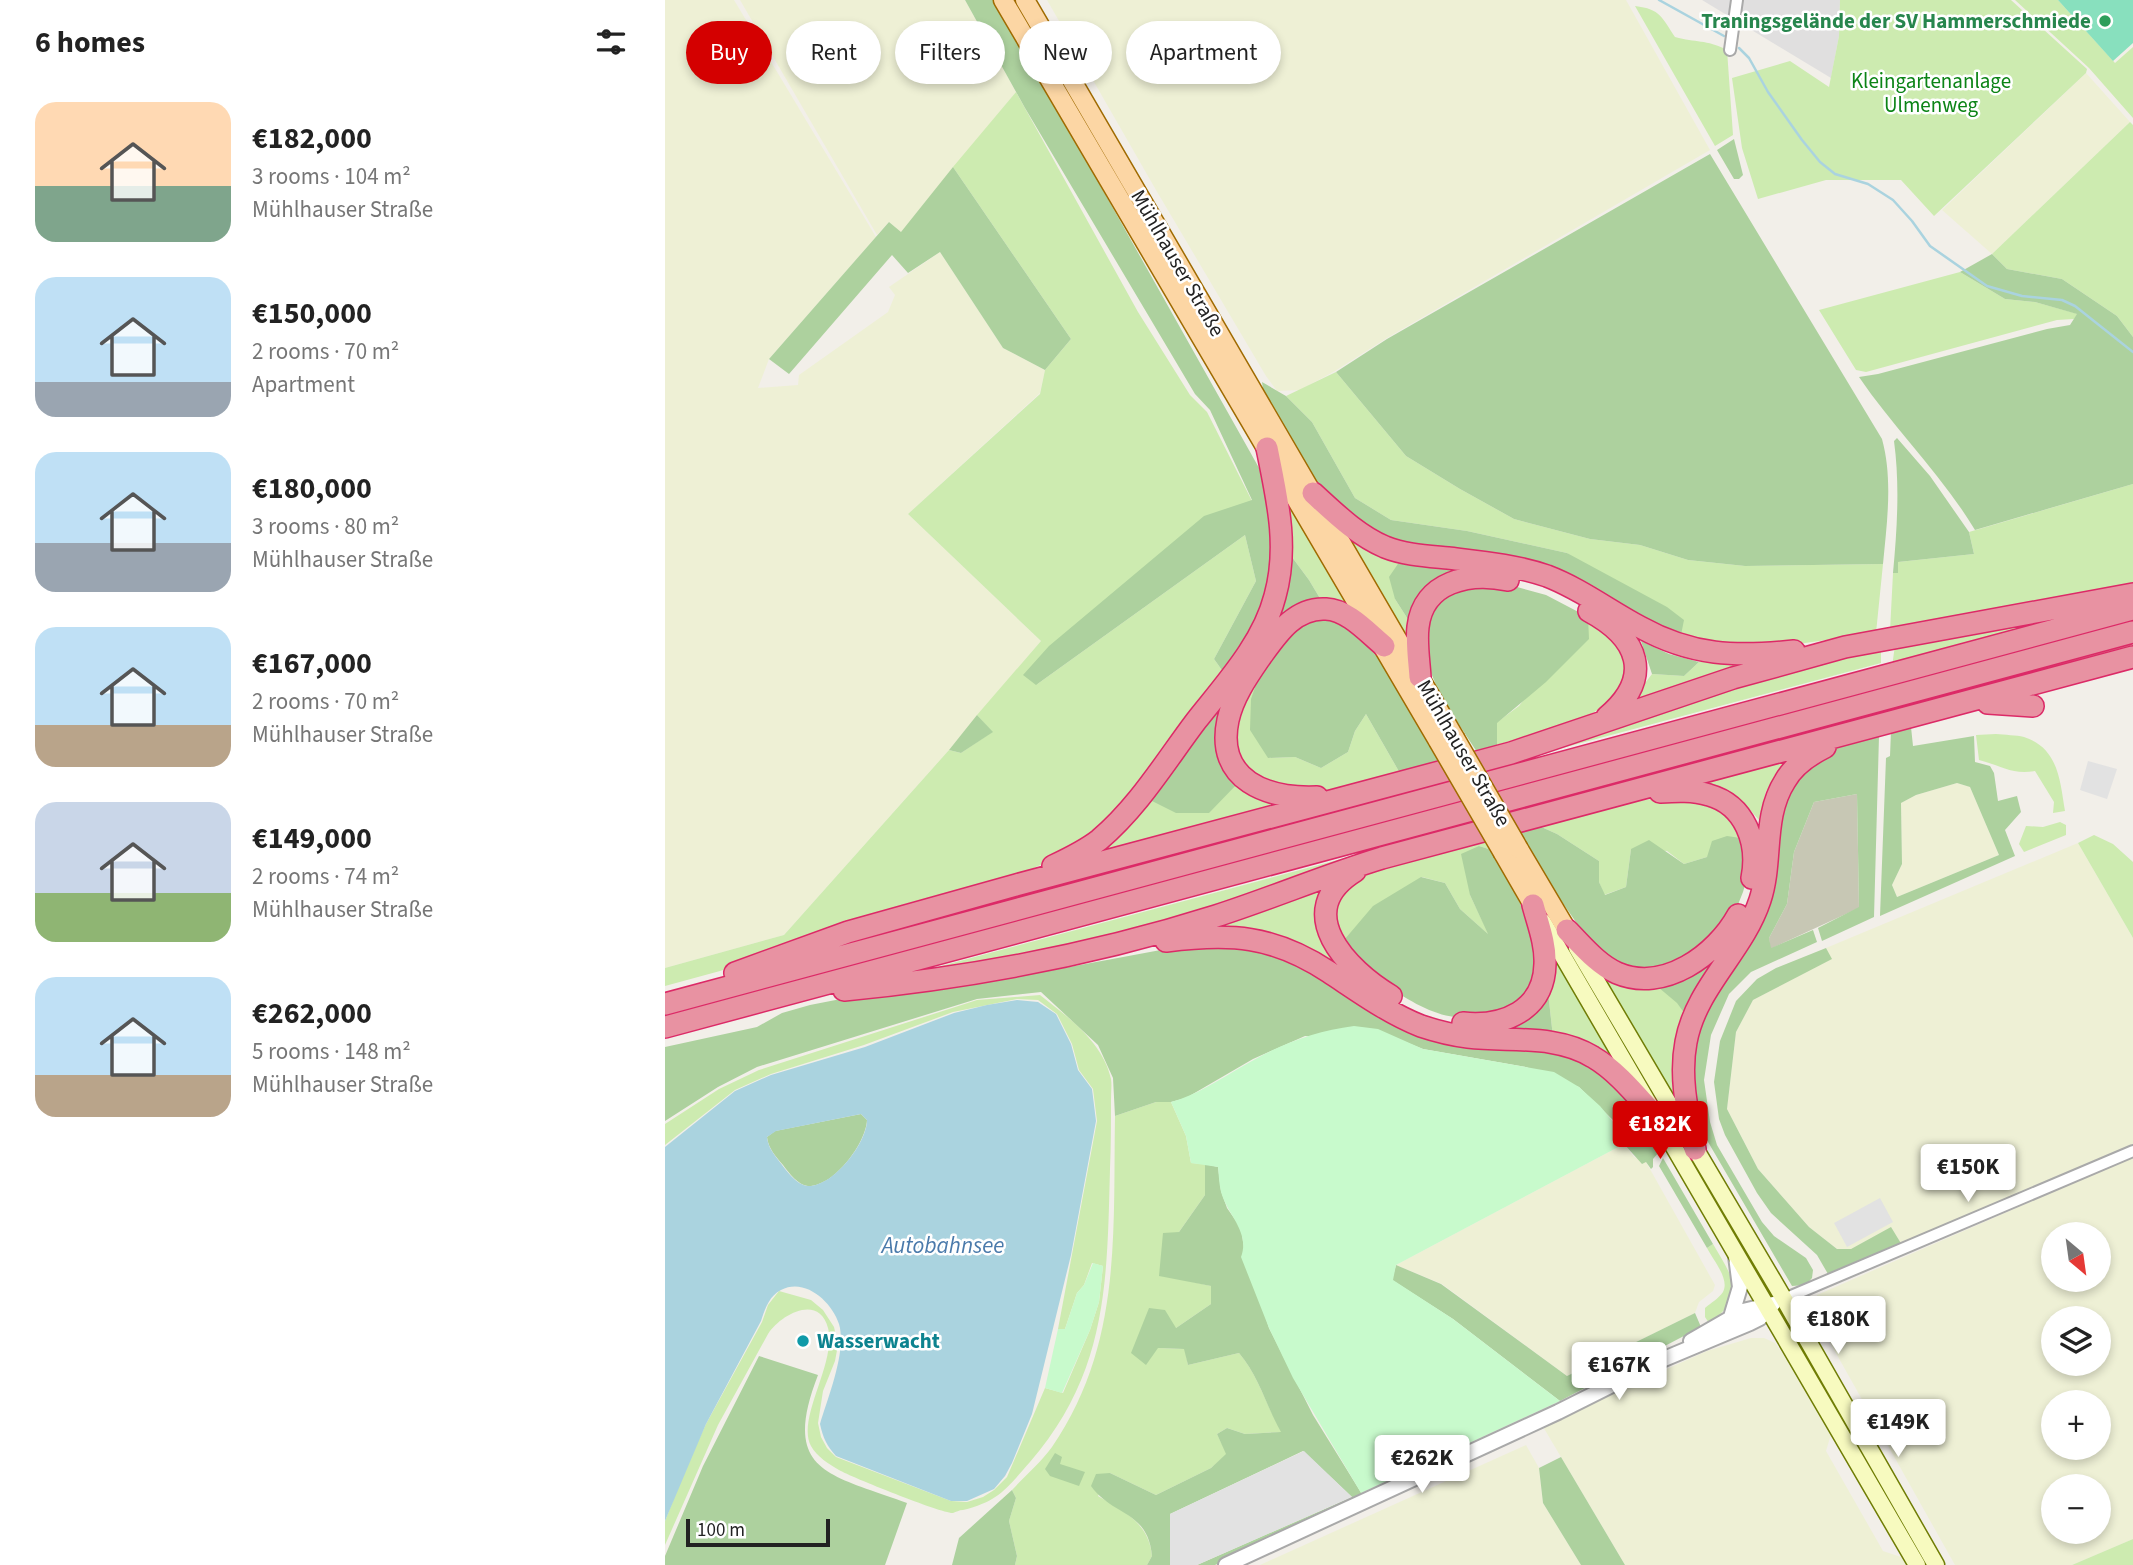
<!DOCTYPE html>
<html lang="en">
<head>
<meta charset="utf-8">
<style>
  :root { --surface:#fff; --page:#f2f2f2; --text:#222; --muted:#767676; --accent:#d40000 }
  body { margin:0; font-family:"Source Sans 3",sans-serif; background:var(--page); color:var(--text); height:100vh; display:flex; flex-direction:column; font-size:26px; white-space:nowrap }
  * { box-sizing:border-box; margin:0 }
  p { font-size:23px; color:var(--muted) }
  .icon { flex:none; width:38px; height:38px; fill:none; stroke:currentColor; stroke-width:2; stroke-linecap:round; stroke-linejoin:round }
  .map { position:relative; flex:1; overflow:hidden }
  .side { display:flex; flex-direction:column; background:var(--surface); width:665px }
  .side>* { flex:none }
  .top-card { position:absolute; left:21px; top:21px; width:665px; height:63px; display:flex; gap:14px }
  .needle { width:46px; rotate:151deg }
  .tools { position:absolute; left:1376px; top:1222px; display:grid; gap:14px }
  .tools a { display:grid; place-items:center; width:70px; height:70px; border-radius:50%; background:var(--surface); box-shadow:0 4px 10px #0003; font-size:35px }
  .scale { position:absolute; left:21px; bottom:18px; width:144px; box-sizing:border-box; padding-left:7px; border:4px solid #222; border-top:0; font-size:19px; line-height:24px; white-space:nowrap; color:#222; -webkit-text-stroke:5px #fff; paint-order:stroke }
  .price { position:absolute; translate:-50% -60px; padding:0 16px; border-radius:7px; background:#fff; color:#222; font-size:23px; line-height:46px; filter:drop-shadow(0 2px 4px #0008) }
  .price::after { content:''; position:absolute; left:50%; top:42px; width:21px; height:16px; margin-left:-10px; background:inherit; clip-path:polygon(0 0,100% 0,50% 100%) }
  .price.selected { background:var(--accent); color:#fff }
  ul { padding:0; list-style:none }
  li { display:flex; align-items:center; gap:21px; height:175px; padding:0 35px }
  li span { display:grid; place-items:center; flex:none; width:196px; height:140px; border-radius:21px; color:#555 }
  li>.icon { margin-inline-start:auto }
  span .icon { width:84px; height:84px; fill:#fffc; stroke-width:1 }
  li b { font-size:30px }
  h2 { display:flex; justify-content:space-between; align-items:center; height:84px; padding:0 35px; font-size:30px }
  .chip { padding:0 24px; border-radius:32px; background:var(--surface); box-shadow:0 4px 10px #0003; font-size:24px; line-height:63px }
  .chip.selected { background:var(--accent); color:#fff }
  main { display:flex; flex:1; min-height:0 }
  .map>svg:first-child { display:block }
  .residential { fill:#e0dfdf }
  .construction { fill:#c7c7b4 }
  .farmland { fill:#eef0d5; fill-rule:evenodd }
  .grass { fill:#cdebb0 }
  .forest { fill:#add19e; fill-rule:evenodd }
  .park { fill:#c8facc }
  .pitch { fill:#88e0be }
  .parking { fill:#e2e2e2 }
  .water { fill:#aad3df; fill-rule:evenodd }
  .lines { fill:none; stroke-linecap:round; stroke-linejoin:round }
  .stream { stroke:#aad3df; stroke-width:2.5 }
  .minor-casing { stroke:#a9a9a9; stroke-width:14 }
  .tertiary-casing { stroke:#a9a9a9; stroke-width:18 }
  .secondary-casing { stroke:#707d05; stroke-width:19 }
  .primary-casing { stroke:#a06b00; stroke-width:21 }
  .motorway-casing { stroke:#dc2a67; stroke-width:24 }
  .minor { stroke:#fff; stroke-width:10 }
  .tertiary { stroke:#fff; stroke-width:14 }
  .secondary { stroke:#f7fabf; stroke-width:16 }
  .primary { stroke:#fcd6a4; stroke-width:18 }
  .motorway { stroke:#e892a2; stroke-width:21 }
  .primary-bridge-casing { stroke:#a06b00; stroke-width:21; stroke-linecap:butt }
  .primary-bridge { stroke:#fcd6a4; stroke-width:18 }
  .leisure-dot { fill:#2e9e5b; stroke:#fff; stroke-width:2.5 }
  .culture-dot { fill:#0f9aa8; stroke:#fff; stroke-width:2.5 }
  .labels { text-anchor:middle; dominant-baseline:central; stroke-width:5; stroke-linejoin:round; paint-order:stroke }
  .leisure-label { font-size:21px; font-weight:bold; fill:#27864d; stroke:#fff; text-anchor:end }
  .park-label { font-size:21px; fill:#0c8416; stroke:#fff }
  .street-label { font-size:21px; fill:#222; stroke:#fff }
  .culture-label { font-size:21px; font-weight:bold; fill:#0d838f; stroke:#fff; text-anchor:start }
  .water-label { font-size:23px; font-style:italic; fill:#4a7aab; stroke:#fff }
</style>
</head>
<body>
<main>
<section class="side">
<h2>6 homes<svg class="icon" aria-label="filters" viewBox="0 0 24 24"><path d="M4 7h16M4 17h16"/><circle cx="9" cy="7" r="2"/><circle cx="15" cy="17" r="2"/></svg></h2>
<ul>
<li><span style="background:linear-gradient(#ffd9b3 60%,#7fa58c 0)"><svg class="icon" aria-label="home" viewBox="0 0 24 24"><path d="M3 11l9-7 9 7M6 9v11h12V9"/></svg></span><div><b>€182,000</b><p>3 rooms · 104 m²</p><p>Mühlhauser Straße</p></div></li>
<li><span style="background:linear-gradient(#bfe0f5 75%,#9aa5b1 0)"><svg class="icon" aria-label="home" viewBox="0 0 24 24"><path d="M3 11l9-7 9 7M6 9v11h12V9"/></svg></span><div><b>€150,000</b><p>2 rooms · 70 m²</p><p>Apartment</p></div></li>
<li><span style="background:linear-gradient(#bfe0f5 65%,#9aa5b1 0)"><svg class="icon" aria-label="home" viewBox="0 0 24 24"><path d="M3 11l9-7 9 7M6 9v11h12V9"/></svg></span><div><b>€180,000</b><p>3 rooms · 80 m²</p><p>Mühlhauser Straße</p></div></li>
<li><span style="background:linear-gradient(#bfe0f5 70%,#b9a48a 0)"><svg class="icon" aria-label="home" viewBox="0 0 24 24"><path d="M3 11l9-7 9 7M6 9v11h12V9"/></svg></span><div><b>€167,000</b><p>2 rooms · 70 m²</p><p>Mühlhauser Straße</p></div></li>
<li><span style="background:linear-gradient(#c9d6e8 65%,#8fb573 0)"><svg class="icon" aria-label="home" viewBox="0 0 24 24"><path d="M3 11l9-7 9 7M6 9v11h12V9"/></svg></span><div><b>€149,000</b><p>2 rooms · 74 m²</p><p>Mühlhauser Straße</p></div></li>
<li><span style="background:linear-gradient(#bfe0f5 70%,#b9a48a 0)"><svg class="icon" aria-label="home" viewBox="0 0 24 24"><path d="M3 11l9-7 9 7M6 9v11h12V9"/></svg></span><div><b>€262,000</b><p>5 rooms · 148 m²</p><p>Mühlhauser Straße</p></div></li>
</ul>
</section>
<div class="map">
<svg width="1468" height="1565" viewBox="0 0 1468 1565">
  <rect width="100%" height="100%" fill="#f2efe9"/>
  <path class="residential" d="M1037,0H1175L1174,36L1166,78Z"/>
  <path class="construction" d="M1192,794L1194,908L1105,949L1104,938L1122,904L1129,852L1149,802Z"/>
  <path class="farmland" d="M0,0H69L211,237L104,359L93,388L133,385L134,375L223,312L230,295L224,287L275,252L338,348L380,370L375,393L243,514L376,641L284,750L119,935L0,968Z
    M75,0H300L351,92L236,233L224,222L212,235Z
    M382,0H961L1045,150L722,338L670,371L635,390L612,391L601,376L491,190Z
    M1421,73L1465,122L1327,254L1277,210Z
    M1292,783L1305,787L1334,855L1232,897L1227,885L1237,864L1236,803L1251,795Z
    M1413,843L1468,938V1147L1237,1245L1226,1228L1186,1249H1172L1144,1227L1093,1169L1062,1109L1071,1032L1088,1000L1166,959L1161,948Z
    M959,1144L969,1157L981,1162L1050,1285L1048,1291L1034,1302L1030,1313L902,1376L777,1284L731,1265Z
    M1468,1157V1539L1407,1565H1290L1149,1314L1152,1295ZM1388,1234H1433V1279H1388ZM1388,1318H1433V1363H1388ZM1388,1402H1433V1447H1388ZM1388,1486H1433V1531H1388Z
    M1086,1338H1099L1110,1343L1145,1392L1167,1431L1161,1451L1218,1551L1236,1557L1241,1565H960L877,1425L1042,1351Z
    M861,1445L874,1468L878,1503L916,1565H595Z"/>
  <path class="grass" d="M1175,0H1346L1422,69L1421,73L1269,216L1236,180H1161L1093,199L1077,148L1067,78L1125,61L1164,87L1174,36Z
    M1350,0H1393L1450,63L1468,47V118L1424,68Z
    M970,6C996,9 997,18 1010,37C1031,43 1041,39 1062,50L1068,135L1050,146Z
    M351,92L473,312L525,395L542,412L587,501L575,506L371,685L580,535L591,581L549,659L559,673L487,771L433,830L397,855L360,872L240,904L177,929L55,971L0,986V968L119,935L284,750L296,753L327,732L312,715L376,641L243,514L375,394L380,370L406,339L288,167Z
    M1465,122L1468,125V337L1452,316L1397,279L1342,269L1327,254Z
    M1295,272L1340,299L1370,302L1413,314L1409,319L1392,320L1201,372L1191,370L1154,310Z
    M671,372L741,456L795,489L849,519L925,539L975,545L1023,560L1080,566L1218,564L1211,633L1133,644L1021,643L902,553L802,531L726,520L690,498L647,422L621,396Z
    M1468,484V585L1225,631L1228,573H1233V562L1309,554L1304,532Z
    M616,488L689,615L659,605L644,580L621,549Z
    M668,524L737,558L730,599L746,624L744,642Z
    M923,617C939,629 954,644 959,664C971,716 867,734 832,745L831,723L854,706Z
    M1375,624L1227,667L1230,645Z
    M1468,641V649L1223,715L1224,707Z
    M1216,646V663L819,769L1022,695Z
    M1099,661L964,704L987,674L1019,676L1034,662Z
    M597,667L603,758L630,757L656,768L683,752L690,731L701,714L736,775C700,783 643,801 608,788C597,784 580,765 570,757L568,719Z
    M1331,734C1340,735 1351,735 1359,737C1394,748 1395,782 1400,811L1388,813L1389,802L1370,771C1346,775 1335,765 1314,760L1311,735Z
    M1135,751L1101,791L1094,820L1078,802L1067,796L1027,786Z
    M575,781L623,802L413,859L483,799Z
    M1007,796L1056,806L1082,839L1042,857L1019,864L1002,851L966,849L961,887L939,895L934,882V861L892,834L872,825L952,804Z
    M1395,822L1401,825V835L1359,852L1354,844L1361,826L1378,827Z
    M811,823L813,827L432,942L231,978Z
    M1429,835L1448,844L1468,862V938L1413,843Z
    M820,840L827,850L814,846L805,895L824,935L795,909L780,883L757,877L739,889L674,946L666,914L686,880L710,869Z
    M658,885C642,915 649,932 667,960L633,944L537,931Z
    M1069,936L1014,1107L926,961Z
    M888,957L954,1068L888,1037L883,992Z
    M375,995C403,1017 438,1042 446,1079C447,1085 446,1093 446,1100C446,1123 446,1146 445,1169C442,1281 443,1372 365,1462C341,1489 334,1501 298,1510C294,1510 291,1512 288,1513C278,1514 186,1477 174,1470C164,1464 152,1457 146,1446C131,1419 172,1362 163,1328C154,1293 115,1315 103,1334L53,1425L0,1545V1521L22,1465L41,1424L97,1322L103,1305L114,1291L146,1300L158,1310L169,1327L173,1345L170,1361L158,1391L153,1423L156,1437L162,1448L171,1457L286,1501L302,1502L318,1497L329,1490L342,1477L380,1388L398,1393L425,1330L434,1302L438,1266L427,1263L419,1285L412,1293L400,1329H393L432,1121L428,1089L414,1070L407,1044L392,1014L373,1000L352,999L288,1012L199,1045L106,1074L70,1090L0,1145V1124L54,1089L94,1070L312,1000Z
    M491,1102H506L521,1136L526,1163L540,1164V1195L514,1232L528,1282L546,1286V1304L511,1328L493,1348L520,1349L523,1365L574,1353C594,1376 601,1406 617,1432L580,1434L562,1428L552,1434L562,1454L546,1468L491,1495L445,1473L433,1496C459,1511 484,1523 487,1556L482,1565H350L352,1556L344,1521L351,1498L347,1490C360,1476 376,1462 387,1447C457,1345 448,1234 450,1116Z
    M1048,1244C1068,1278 1083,1296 1044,1323L1040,1317V1308C1046,1303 1054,1298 1058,1292C1065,1279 1048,1260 1042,1248Z
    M1468,1539V1565H1407Z"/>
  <path class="forest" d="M300,0H331L598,475C605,523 615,566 597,613C589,634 571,654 559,673L549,659L591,581L580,535L371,685L358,675L384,646L539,516L587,500L545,410L530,394L360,108Z
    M1069,139L1078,175L1074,179H1069L1052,150Z
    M1045,154L1217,439C1228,479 1222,522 1218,564L1080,566L1023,560L975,545L925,539L849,519L795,489L741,456L671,372L722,339Z
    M288,167L406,339L380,370L338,348L275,252L243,273L227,255L124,374L104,359L224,222L236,232Z
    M1327,254L1342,269L1397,279L1452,316L1468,337V484L1310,530C1277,475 1230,430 1194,377L1213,374L1382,329L1405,325L1412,314L1370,302L1340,299L1295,272Z
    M597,382L621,396L647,422L690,498L726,520L802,531L902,553L1002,607L1019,620L1015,640L915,586L718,542L653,491L599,396Z
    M1232,438L1265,476L1304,532L1309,554L1233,562V573H1228C1232,530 1235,485 1229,441Z
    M621,549L644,580L659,605L600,638Z
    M737,558L809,569L746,624L730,599L724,577Z
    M827,580L881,595L923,617L924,639L881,682L832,723V745L812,752L776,697L764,668L759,649L765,608L782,590Z
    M656,612L703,638L774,761L736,775L701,714L690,731L683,752L656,768L630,757L603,758L585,730L586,699L597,667L631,624Z
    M976,641L1004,654L1034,662L1019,676L987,674Z
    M576,670L563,700L575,781L544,813H511L483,799Z
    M312,715L328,732L296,753L284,750Z
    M1246,727L1248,746L1309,736L1310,762L1325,766L1329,773L1333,801L1352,796L1356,812L1340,830L1350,856L1215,916L1221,758L1225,756L1226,731ZM1292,783L1305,787L1334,855L1232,897L1227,885L1237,864L1236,803L1251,795Z
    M1214,736L1209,917L1157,941L1153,928L1194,907L1192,794L1149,802L1129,852L1122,904L1104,938L1106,948L1148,930L1152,942L1086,972L1064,994L1046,1035L1039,1080L1045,1122L1052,1145L1097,1222L1109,1236L1141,1258L1148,1270L1147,1278L1141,1285L1127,1286L1032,1123L1027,1103L1028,1034L1061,967L1132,771L1163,749Z
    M872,825L892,834L934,861V882L940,895L961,887L966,849L984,840L1019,864L1042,857L1047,841L1062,836L1082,839L1083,875L1078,892L1072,907L1051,937L999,969L956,970L922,938L877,873L854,830Z
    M814,846L827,850L867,926L873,966L858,1003C841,1008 823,1015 805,1017C761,1023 705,973 674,946L708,906L756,877L780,883L795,909L823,934L805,895L796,854Z
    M528,944L583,948L624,961L720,1015L881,1048L926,1064L965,1099L994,1152L988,1159V1167L986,1169L981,1162L977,1164L959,1144V1135L950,1122L914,1087L861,1067L758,1049L738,1041L640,1036L588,1059L521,1098L506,1102H491L450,1116L448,1078L433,1045L376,992L312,999L92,1067L53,1087L0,1121V1047L92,1027L117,1013L145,1005L227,989L372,973Z
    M1161,948L1167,959L1088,1000L1071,1032L1062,1109L1093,1169L1144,1227L1172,1249H1186L1226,1227L1237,1245L1174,1274H1163L1152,1255L1106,1213L1092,1193L1060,1135L1054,1119L1049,1082L1055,1041L1071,1001L1092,979L1111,968Z
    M1049,962L1032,987L1020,1014L1012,1003L993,987L1022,980Z
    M883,992L888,1037L834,1032Z
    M196,1114L202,1120C201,1143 169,1187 143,1186C133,1185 124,1173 118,1165C111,1157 103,1148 102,1137L110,1131Z
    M998,1158L1048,1244L1042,1248L994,1166Z
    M540,1164L553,1167L556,1191L562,1208L576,1228L579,1248L604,1328L648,1415L700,1499L550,1565H532L687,1497L638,1451L505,1514V1565H482L487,1556C483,1510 447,1516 426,1486L431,1474L445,1473L491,1495L546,1468L561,1454L552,1434L562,1428L580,1434L616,1432C601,1406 594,1376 574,1353L523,1365L519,1349L493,1348L481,1365L466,1353L484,1308L500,1310L511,1328L546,1304V1286L494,1276L498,1233L514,1232L540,1195Z
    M731,1265L776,1284L902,1376L1030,1313L1036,1327L895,1401L788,1319L727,1280Z
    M94,1356L153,1375C115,1473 165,1474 242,1503L220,1565H0V1556L38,1466Z
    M390,1453L397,1457L395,1464L420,1472L414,1486L385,1476L380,1469Z
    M896,1457L960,1565H916L878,1503L874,1468Z
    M347,1490L351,1498L344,1521L352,1556L350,1565H287L294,1538Z"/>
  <path class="park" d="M689,1026L713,1029L758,1049L889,1072L914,1087L935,1106L959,1135V1144L731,1265L728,1280L788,1319L895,1401L696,1493L628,1378L604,1328L576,1257C585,1233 564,1216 557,1195C554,1186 554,1176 553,1167L526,1163L521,1136L506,1102C532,1095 555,1079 578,1066C613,1045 649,1031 689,1026Z
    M428,1263L438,1266L434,1302L425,1330L397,1393L380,1388L393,1329H400L412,1293L419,1285Z"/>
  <path class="pitch" d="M1393,0H1468V43L1448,61Z"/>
  <path class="parking" d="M1423,761L1452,769L1442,799L1415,790Z
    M1215,1198L1228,1222L1182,1247L1169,1223Z
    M639,1451L687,1497L532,1565H505V1514Z"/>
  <path class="water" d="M352,1000L373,1002L391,1014L406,1044L413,1070L427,1089L431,1121L406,1255L367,1414L347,1463L340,1476L329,1489L302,1501H286L171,1456C162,1446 158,1438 155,1424C163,1397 182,1351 174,1324C167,1302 140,1277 116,1290C104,1296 100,1309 96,1321L41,1424L0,1521V1147L70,1091L106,1075L200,1047L289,1013L322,1005ZM196,1114L202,1120C202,1143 168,1187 143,1186C131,1185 121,1170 114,1161C108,1153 103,1147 102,1137L111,1131Z"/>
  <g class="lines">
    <path class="stream" d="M994,0L1059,36
      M1074,48L1084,58L1103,92L1137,140L1155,162L1170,174L1203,184L1228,200L1247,221L1265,246L1322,286L1357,296L1397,300L1410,306L1468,352"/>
    <g class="minor-casing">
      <path id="minor" d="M1065,50L1072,0
        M1119,1299L1468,1151"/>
    </g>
    <g class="tertiary-casing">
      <path id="tertiary" d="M1066,1317L1075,1287L1071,1256
        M1026,1341L1078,1311L1108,1304
        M561,1565L893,1412L999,1359L1085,1323L1095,1318L1102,1307"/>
    </g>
    <g class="secondary-casing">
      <path id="secondary" d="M878,922L1252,1565
        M912,948L1119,1299L1271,1565"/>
    </g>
    <g class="primary-casing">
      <path id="primary" d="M338,0L773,741
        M360,0L790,738
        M854,849L902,930
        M838,853L868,905"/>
    </g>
    <g class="motorway-casing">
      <path id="motorway" d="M648,493C670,513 692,535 720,547C740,555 762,556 783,558C816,562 850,565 882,576C916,589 943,610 975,627C1027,656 1071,657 1129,651
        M924,611C974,638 989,677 942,717
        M755,677C754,661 751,643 753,627C758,581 805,572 843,580
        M1323,703L1368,706
        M995,792C1011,791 1028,790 1044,795C1080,805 1094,843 1087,878
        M652,797C603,799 550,781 563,720C568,697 582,677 595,658C611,636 629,607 661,609C683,610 702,632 719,646
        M388,866C403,859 421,850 434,840C474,806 500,762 531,721C561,683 598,643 610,596C624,546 612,498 602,448
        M690,871C625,911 682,970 726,996
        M902,930C917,945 932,964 952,973C999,993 1051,955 1073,915
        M501,941C565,933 608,935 664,972C693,991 723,1013 756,1026C771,1031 787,1035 803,1037C845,1042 891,1034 928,1057C952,1071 971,1095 990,1116
        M70,973L183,932L351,885L846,753L1068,678L1180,647L1468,594
        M179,990C303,978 431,954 551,916C607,898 661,875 717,858L1468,657
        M0,1004L1468,609
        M798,1023C838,1027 879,1011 880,964C881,944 873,924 868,905
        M0,1027L1468,632
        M1030,1149C1023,1114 1014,1078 1021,1042C1031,987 1078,952 1095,900C1108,861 1097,817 1120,781C1129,765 1144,755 1160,747"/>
    </g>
    <use href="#minor" class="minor"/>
    <use href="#tertiary" class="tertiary"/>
    <use href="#secondary" class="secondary"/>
    <use href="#primary" class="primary"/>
    <use href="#motorway" class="motorway"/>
    <g class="primary-bridge-casing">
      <path id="primary-bridge" d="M790,738L854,849
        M773,741L838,853"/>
    </g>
    <use href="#primary-bridge" class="primary-bridge"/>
  </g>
  <circle class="leisure-dot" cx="1440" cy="21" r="7"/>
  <circle class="culture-dot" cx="138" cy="1341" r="7"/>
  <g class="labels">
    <g class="leisure-label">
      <text x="1426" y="21">Traningsgelände der SV Hammerschmiede</text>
    </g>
    <g class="park-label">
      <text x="1266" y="81">Kleingartenanlage<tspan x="1266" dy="24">Ulmenweg</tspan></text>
    </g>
    <g class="street-label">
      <text transform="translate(513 263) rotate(60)">Mühlhauser Straße</text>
      <text transform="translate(799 753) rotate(60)">Mühlhauser Straße</text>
    </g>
    <g class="culture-label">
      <text x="152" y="1341">Wasserwacht</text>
    </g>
    <g class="water-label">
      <text x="278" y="1245">Autobahnsee</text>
    </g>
  </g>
</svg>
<div class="tools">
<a><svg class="needle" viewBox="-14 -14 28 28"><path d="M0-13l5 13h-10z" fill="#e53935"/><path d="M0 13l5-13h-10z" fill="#767676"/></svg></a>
<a><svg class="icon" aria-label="layers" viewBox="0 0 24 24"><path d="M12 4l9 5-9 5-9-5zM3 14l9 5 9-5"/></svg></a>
<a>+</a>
<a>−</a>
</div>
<div class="scale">100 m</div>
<b class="price selected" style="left:995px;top:1161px">€182K</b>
<b class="price" style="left:1303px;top:1204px">€150K</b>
<b class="price" style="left:1173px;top:1356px">€180K</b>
<b class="price" style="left:954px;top:1402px">€167K</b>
<b class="price" style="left:1233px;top:1459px">€149K</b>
<b class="price" style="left:757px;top:1495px">€262K</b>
<div class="top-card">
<a class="chip selected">Buy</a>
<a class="chip">Rent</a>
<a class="chip">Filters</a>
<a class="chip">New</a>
<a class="chip">Apartment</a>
</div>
</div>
</main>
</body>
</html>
